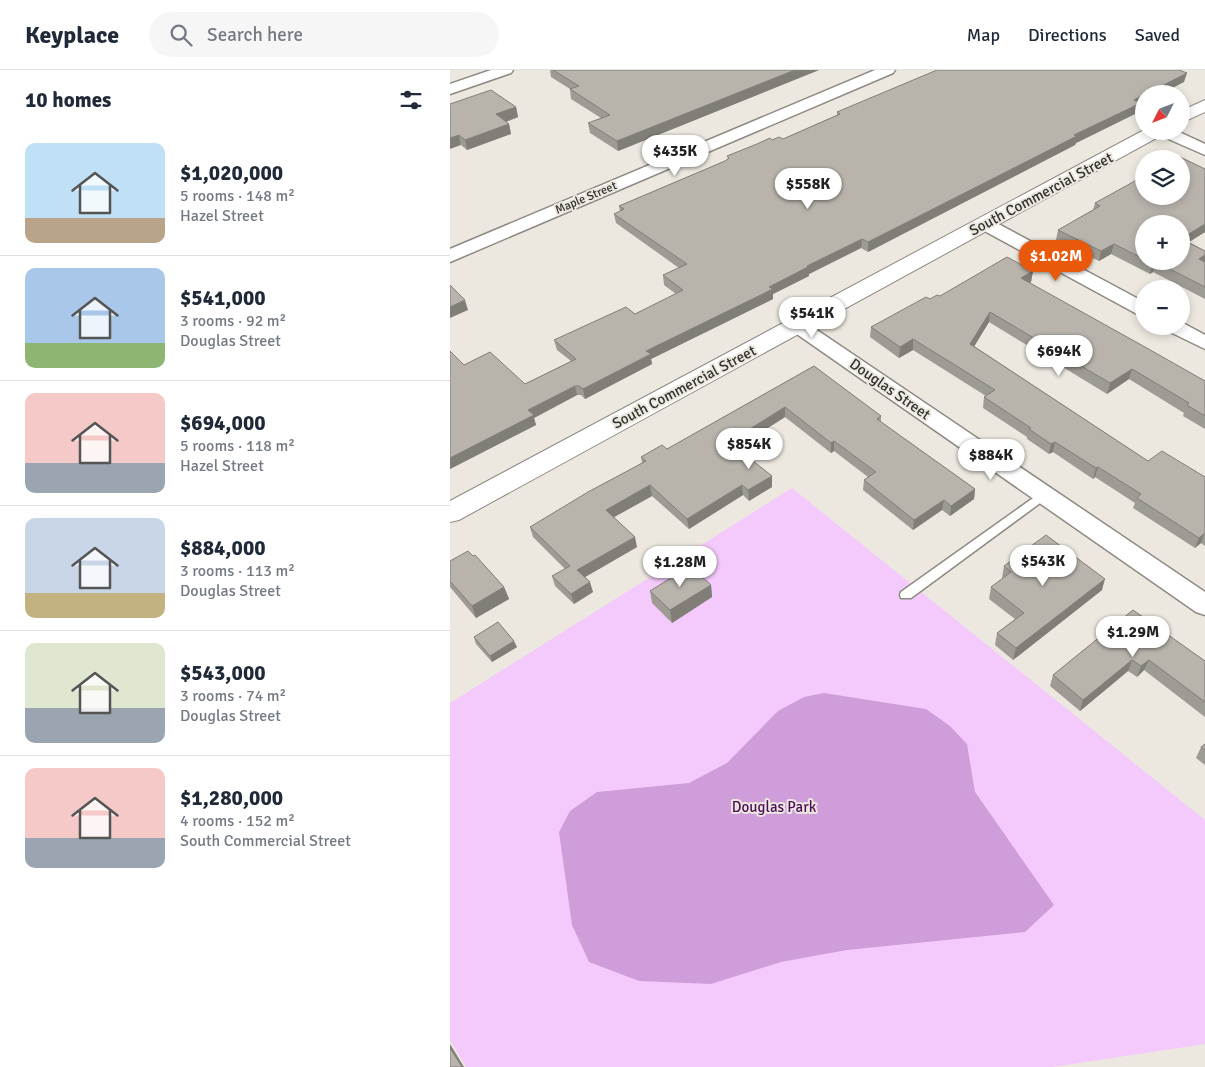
<!DOCTYPE html>
<html lang="en">
<head>
<meta charset="utf-8">
<style>
  :root { --surface:#fff; --page:#f6f6f7; --text:#1f2937; --muted:#747a83; --line:#e0e1e3; --accent:#ea580c }
  body { margin:0; font-family:Signika,sans-serif; background:var(--page); color:var(--text); height:100vh; display:flex; flex-direction:column; font-size:19px; white-space:nowrap }
  * { box-sizing:border-box; margin:0 }
  p { font-size:16px; color:var(--muted) }
  .icon { flex:none; width:28px; height:28px; fill:none; stroke:currentColor; stroke-width:2; stroke-linecap:round; stroke-linejoin:round }
  .map { position:relative; flex:1; overflow:hidden }
  .drawer { display:flex; flex-direction:column; background:var(--surface); width:450px }
  .drawer>* { flex:none }
  .needle { width:32px; rotate:228deg }
  .controls { position:absolute; left:685px; top:15px; display:grid; gap:10px }
  .controls a { display:grid; place-items:center; width:55px; height:55px; border-radius:50%; background:var(--surface); box-shadow:0 2px 8px #0003; font-size:25px }
  .price { position:absolute; translate:-50% -42px; padding:0 11px; border-radius:18px; background:#fff; color:#222; font-size:16px; line-height:32px; filter:drop-shadow(0 1px 2px #0008) }
  .price::after { content:''; position:absolute; left:50%; top:30px; width:15px; height:11px; margin-left:-8px; background:inherit; clip-path:polygon(0 0,100% 0,50% 100%) }
  .price.selected { background:var(--accent); color:#fff }
  ul { padding:0; list-style:none }
  li { display:flex; align-items:center; gap:15px; height:125px; padding:0 25px }
  li+li { border-top:1px solid var(--line) }
  li span { display:grid; place-items:center; flex:none; width:140px; height:100px; border-radius:10px; color:#555 }
  li>.icon { margin-inline-start:auto }
  span .icon { width:60px; height:60px; fill:#fffc; stroke-width:1 }
  li b { font-size:21px }
  h2 { display:flex; justify-content:space-between; align-items:center; height:60px; padding:0 25px; font-size:21px }
  header { display:flex; align-items:center; gap:30px; box-sizing:border-box; height:70px; padding:0 25px; background:var(--surface); border-bottom:1px solid var(--line) }
  header strong { font-size:24px }
  nav { display:flex; gap:28px; margin-inline-start:auto; font-size:18px }
  .search { width:350px; height:45px; background:var(--page); display:flex; align-items:center; gap:12px; box-sizing:border-box; padding:0 18px; border-radius:28px; color:var(--muted); font-size:19px }
  main { display:flex; flex:1; min-height:0 }
  .map>svg:first-child { display:block }
  .green { fill:#f3cafb }
  .water { fill:#cf9dda }
  .lines { fill:none; stroke-linecap:round; stroke-linejoin:round }
  .service-casing { stroke:#8e8a83; stroke-width:3 }
  .minor-casing { stroke:#8e8a83; stroke-width:3 }
  .secondary-casing { stroke:#8e8a83; stroke-width:2 }
  .service { fill:#fff; fill-rule:evenodd }
  .minor { fill:#fff; fill-rule:evenodd }
  .secondary { fill:#fff; fill-rule:evenodd }
  .wall { fill:#9e9b94; fill-rule:evenodd }
  .shaded-wall { fill:#817e78 }
  .building { fill:#b8b4ac; stroke:#817e78 }
  .labels { text-anchor:middle; dominant-baseline:central; stroke-width:4; stroke-linejoin:round; paint-order:stroke }
  .far-street-label { font-size:12px; fill:#33322f; stroke:#ece8df }
  .street-label { font-size:15px; fill:#33322f; stroke:#ece8df }
  .park-label { font-size:15px; fill:#4c0d58; stroke:#ece8df }
</style>
</head>
<body>
<header>
<strong>Keyplace</strong>
<div class="search"><svg class="icon" aria-label="search" viewBox="0 0 24 24"><circle cx="10" cy="10" r="6"/><path d="M15 15l6 6"/></svg>Search here</div>
<nav><a>Map</a><a>Directions</a><a>Saved</a></nav>
</header>
<main>
<section class="drawer">
<h2>10 homes<svg class="icon" aria-label="filters" viewBox="0 0 24 24"><path d="M4 7h16M4 17h16"/><circle cx="9" cy="7" r="2"/><circle cx="15" cy="17" r="2"/></svg></h2>
<ul>
<li><span style="background:linear-gradient(#bfe0f5 75%,#b9a48a 0)"><svg class="icon" aria-label="home" viewBox="0 0 24 24"><path d="M3 11l9-7 9 7M6 9v11h12V9"/></svg></span><div><b>$1,020,000</b><p>5 rooms · 148 m²</p><p>Hazel Street</p></div></li>
<li><span style="background:linear-gradient(#a9c7e8 75%,#8fb573 0)"><svg class="icon" aria-label="home" viewBox="0 0 24 24"><path d="M3 11l9-7 9 7M6 9v11h12V9"/></svg></span><div><b>$541,000</b><p>3 rooms · 92 m²</p><p>Douglas Street</p></div></li>
<li><span style="background:linear-gradient(#f6c9c9 70%,#9aa5b1 0)"><svg class="icon" aria-label="home" viewBox="0 0 24 24"><path d="M3 11l9-7 9 7M6 9v11h12V9"/></svg></span><div><b>$694,000</b><p>5 rooms · 118 m²</p><p>Hazel Street</p></div></li>
<li><span style="background:linear-gradient(#c9d6e8 75%,#c2b280 0)"><svg class="icon" aria-label="home" viewBox="0 0 24 24"><path d="M3 11l9-7 9 7M6 9v11h12V9"/></svg></span><div><b>$884,000</b><p>3 rooms · 113 m²</p><p>Douglas Street</p></div></li>
<li><span style="background:linear-gradient(#dfe7d0 65%,#9aa5b1 0)"><svg class="icon" aria-label="home" viewBox="0 0 24 24"><path d="M3 11l9-7 9 7M6 9v11h12V9"/></svg></span><div><b>$543,000</b><p>3 rooms · 74 m²</p><p>Douglas Street</p></div></li>
<li><span style="background:linear-gradient(#f6c9c9 70%,#9aa5b1 0)"><svg class="icon" aria-label="home" viewBox="0 0 24 24"><path d="M3 11l9-7 9 7M6 9v11h12V9"/></svg></span><div><b>$1,280,000</b><p>4 rooms · 152 m²</p><p>South Commercial Street</p></div></li>
</ul>
</section>
<div class="map">
<svg width="755" height="997" viewBox="0 0 755 997">
  <rect width="100%" height="100%" fill="#ece8df"/>
  <path class="green" d="M342,418L755,750V974L603,997H16L0,970V633Z"/>
  <path class="water" d="M374,623L476,639L500,656L517,674L525,722L604,835L575,862L397,880L331,892L261,914L189,911L139,892L122,855L109,762L120,741L147,722L239,713L277,693L328,641L354,627Z"/>
  <g class="lines">
    <g class="service-casing">
      <path id="service" d="M593,421L597,422L599,425L597,428L461,528H451L450,525L451,522Z"/>
    </g>
    <g class="minor-casing">
      <path id="minor" d="M41,0H63L61,3L0,24V14Z
        M425,0H445L443,3L0,192V179Z
        M705,61H727L755,74V85L707,64Z
        M535,149L541,150L694,232V246L687,244L529,158L526,154L529,150Z
        M348,250L355,252L755,522V545L746,542L341,260L338,256L341,252Z
        M731,252L755,265V279L716,260L713,256H731Z"/>
    </g>
    <g class="secondary-casing">
      <path id="secondary" d="M755,30V42L731,53V41Z
        M694,60L715,61L712,65L9,450L0,452V431Z"/>
    </g>
    <use href="#service" class="service"/>
    <use href="#minor" class="minor"/>
    <use href="#secondary" class="secondary"/>
  </g>
  <path class="wall" d="M100,0H369L168,81L140,63L138,53L151,48L121,29L120,19L101,7Z
    M734,12L694,24V33L690,34L689,42L626,73L625,75L418,182L411,178L359,204V206L323,224V229L201,289L202,294L135,329L131,325H127L84,348L86,355L0,399V281L14,295L75,314L121,291L107,280L104,270L185,244L226,224L214,215L213,205L229,198L166,153L164,144L170,141L169,136L275,91L278,89L277,86L322,70L333,69L387,45V42Z
    M0,34L66,37L68,47L56,52L59,54L61,64L17,80L11,75Z
    M755,99V162L739,172L755,181V229L703,202L700,204L661,184L649,191L606,170L608,160L643,140L645,133ZM694,154L731,191H694Z
    M583,201L581,212L579,213L755,311V359L733,346L734,343L679,309L657,324L539,252L524,276L698,391L755,407V476L751,473L745,478L683,438L685,433L645,407L643,409L603,382L599,384L577,369V367L533,338L534,327L536,326L463,280L449,288L420,267L421,257L480,229Z
    M364,296L431,346V352L525,419L524,429L500,446L492,440L463,460L413,420L414,410L418,407L384,381L381,383L335,347L286,378L322,406V417L299,431L293,425L239,459L202,426L164,447L187,477L135,507L143,522L124,534L105,516L102,506L115,499L83,467L80,457L192,393L191,387L217,379Z
    M23,486L54,517L59,529L26,548L0,517V491Z
    M554,496L652,520L563,590L545,575L547,563L565,549L539,529L541,517L552,509V508Z
    M261,515L262,527L222,553L202,533L200,521Z
    M683,540L755,591V647L694,600L687,607L678,601L630,641L600,616L603,605Z
    M24,567L67,577L42,592L26,574Z
    M755,674V695L746,688L751,677Z"/>
  <path class="shaded-wall" d="M345,0H369L168,81L167,71Z
    M737,3L734,12L711,24H696Z
    M694,25V33L690,34L689,42L626,73L625,75L418,182V172L624,65Z
    M66,37L68,47L49,54L46,44Z
    M59,54L61,64L17,80L15,70Z
    M9,65L11,75L0,79V68Z
    M755,154V162L731,177V169Z
    M412,169L411,178L359,204V206L323,224V229L201,289L202,294L135,329L133,319L196,281L319,217L357,196Z
    M664,174L661,184L649,191L651,181Z
    M755,185V193L749,189Z
    M706,192L703,202L700,204L702,194Z
    M583,201L581,212L569,219L571,208Z
    M15,230L18,240L0,248V237Z
    M540,242L539,252L519,285L520,274Z
    M463,269V280L449,288L450,277Z
    M682,299L679,309L657,324L660,313Z
    M125,316L127,325L84,348L86,355L0,399V388L78,340Z
    M335,337V347L280,382L279,372Z
    M384,371V381L381,383V373Z
    M605,372L603,382L599,384L601,374Z
    M648,397L645,407L643,409L646,398Z
    M322,406V417L299,431L298,420Z
    M200,415L202,426L159,450L156,440Z
    M292,415L293,425L239,459L237,449Z
    M525,419L524,429L500,446L501,436Z
    M494,430L492,440L463,460L464,450Z
    M755,462L751,473L745,478L749,468Z
    M185,467L187,477L130,510L127,500Z
    M655,509L652,520L563,590L566,578Z
    M140,512L143,522L124,534L121,524Z
    M261,515L262,527L222,553L220,540Z
    M54,517L59,529L26,548L22,536Z
    M64,571L67,577L42,592L40,586Z
    M682,590L678,601L630,641L633,630Z
    M699,590L694,600L687,607L691,596Z
    M0,974L14,997H12L0,978Z"/>
  <path class="building" d="M103,0H345L167,71L138,53L160,45L120,19L129,16Z
    M487,0H729L737,3L696,24H694V25L684,30L691,33L624,65L627,66L418,172L412,169L357,196L358,197L319,217L323,219L196,281L201,284L133,319L129,316H125L78,340L84,345L0,388V281L14,295L40,282L75,314L126,289L104,270L176,237L185,244L233,220L213,205L237,194L164,144L174,139L169,136L275,91L279,88L277,86L307,74L320,68L322,70L329,67L333,69L390,44L387,42Z
    M41,20L66,37L46,44L59,54L15,70L9,65L0,68V34Z
    M728,86L755,99V154L731,169V154H694V189L664,174L651,181L608,160L650,136L645,133L694,106V126H731V89H723Z
    M731,169L755,181V185L749,189L755,192V217L706,192L702,194L697,191H731Z
    M557,187L583,201L571,208L695,277L755,311V346L737,335L739,333L682,299L660,313L540,242L520,274L698,391L712,381L755,407V463L749,468L687,428L691,424L648,397L646,398L605,372L601,374L579,359L581,358L534,327L545,320L463,269L450,277L421,257L476,227L480,229L487,225L490,226Z
    M0,215L15,230L0,237Z
    M364,296L431,346L427,349L525,419L501,436L494,430L464,450L414,410L426,402L384,371L381,373L335,337L279,372L322,406L298,420L292,415L237,449L200,415L156,440L185,467L127,500L140,512L121,524L102,506L120,496L80,457L138,422L196,391L191,387L212,375L217,379Z
    M596,465L655,509L566,578L547,563L574,543L541,517L561,502L554,496Z
    M18,481L23,486L25,485L54,517L22,536L0,511V491Z
    M240,496L261,515L220,540L200,521Z
    M683,540L755,591V632L699,590L691,596L682,590L633,630L603,605Z
    M48,552L64,571L40,586L24,567Z
    M755,674V680L751,677Z
    M0,978L12,997H0Z"/>
  <g class="labels">
    <g class="far-street-label">
      <text transform="translate(136 128) rotate(-23)">Maple Street</text>
    </g>
    <g class="street-label">
      <text transform="translate(591 124) rotate(-28)">South Commercial Street</text>
      <text transform="translate(234 317) rotate(-28)">South Commercial Street</text>
      <text transform="translate(440 319) rotate(35)">Douglas Street</text>
    </g>
    <g class="park-label">
      <text x="324" y="737">Douglas Park</text>
    </g>
  </g>
</svg>
<div class="controls">
<a><svg class="needle" viewBox="-14 -14 28 28"><path d="M0-13l5 13h-10z" fill="#e53935"/><path d="M0 13l5-13h-10z" fill="#747a83"/></svg></a>
<a><svg class="icon" aria-label="layers" viewBox="0 0 24 24"><path d="M12 4l9 5-9 5-9-5zM3 14l9 5 9-5"/></svg></a>
<a>+</a>
<a>−</a>
</div>
<b class="price" style="left:225px;top:107px">$435K</b>
<b class="price" style="left:358px;top:140px">$558K</b>
<b class="price selected" style="left:606px;top:212px">$1.02M</b>
<b class="price" style="left:362px;top:269px">$541K</b>
<b class="price" style="left:609px;top:307px">$694K</b>
<b class="price" style="left:299px;top:400px">$854K</b>
<b class="price" style="left:541px;top:411px">$884K</b>
<b class="price" style="left:593px;top:517px">$543K</b>
<b class="price" style="left:230px;top:518px">$1.28M</b>
<b class="price" style="left:683px;top:588px">$1.29M</b>
</div>
</main>
</body>
</html>
